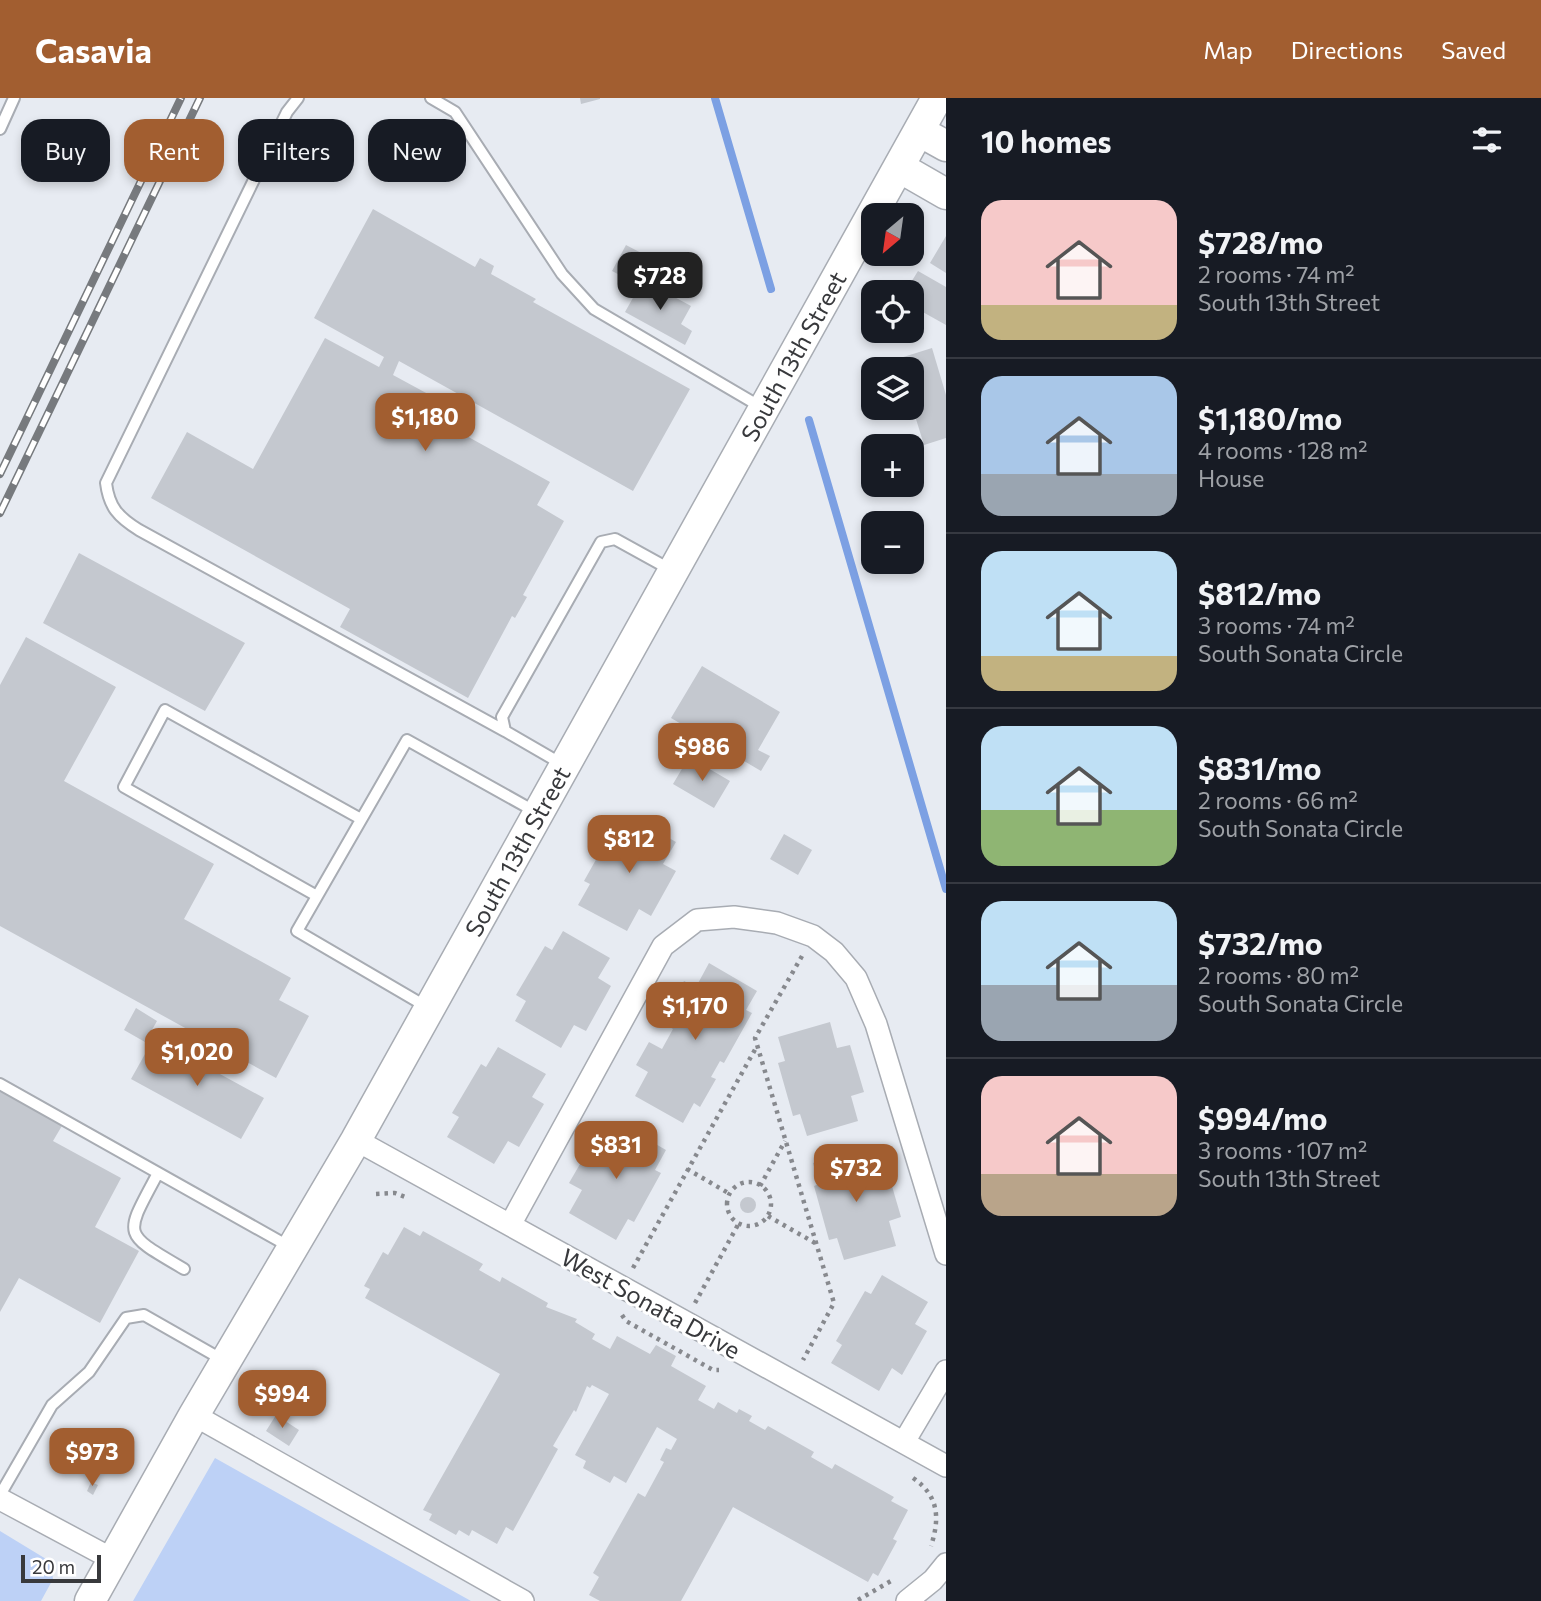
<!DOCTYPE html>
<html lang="en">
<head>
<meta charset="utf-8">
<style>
  :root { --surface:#171b24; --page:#242831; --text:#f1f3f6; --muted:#9ea1a6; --line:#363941; --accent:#a25e30 }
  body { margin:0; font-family:Commissioner,sans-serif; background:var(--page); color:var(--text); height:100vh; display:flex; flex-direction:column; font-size:26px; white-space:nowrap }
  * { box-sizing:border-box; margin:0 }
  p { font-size:23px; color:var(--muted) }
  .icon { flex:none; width:38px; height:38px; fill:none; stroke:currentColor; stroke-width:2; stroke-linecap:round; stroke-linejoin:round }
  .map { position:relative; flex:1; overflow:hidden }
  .panel { display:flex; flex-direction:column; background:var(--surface); width:595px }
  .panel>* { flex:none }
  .hud { position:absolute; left:21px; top:21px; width:665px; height:63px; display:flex; gap:14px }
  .needle { width:46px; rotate:209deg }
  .controls { position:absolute; left:861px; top:105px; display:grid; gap:14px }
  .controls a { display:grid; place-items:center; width:63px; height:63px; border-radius:14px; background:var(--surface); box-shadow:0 4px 10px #0003; font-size:35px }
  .scale { position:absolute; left:21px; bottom:18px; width:80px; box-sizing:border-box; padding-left:7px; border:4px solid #38393c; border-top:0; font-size:19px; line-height:24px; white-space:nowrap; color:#38393c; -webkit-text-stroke:5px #fff; paint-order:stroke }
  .price { position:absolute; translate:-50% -60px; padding:0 16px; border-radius:14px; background:var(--accent); color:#fff; font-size:23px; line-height:46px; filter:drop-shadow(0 2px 4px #0008) }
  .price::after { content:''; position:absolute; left:50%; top:42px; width:21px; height:16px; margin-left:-10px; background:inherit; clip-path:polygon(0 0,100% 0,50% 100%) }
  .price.current { background:#222; color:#fff }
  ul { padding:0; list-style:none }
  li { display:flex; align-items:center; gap:21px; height:175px; padding:0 35px }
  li+li { border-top:2px solid var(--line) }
  li span { display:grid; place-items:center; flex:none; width:196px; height:140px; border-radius:21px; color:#555 }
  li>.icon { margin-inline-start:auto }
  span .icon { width:84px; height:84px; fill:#fffc; stroke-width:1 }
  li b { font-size:30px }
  h2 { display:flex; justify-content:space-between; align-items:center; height:84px; padding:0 35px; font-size:30px }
  .pill { padding:0 24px; border-radius:21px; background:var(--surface); box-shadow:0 4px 10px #0003; font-size:24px; line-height:63px }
  .pill.current { background:var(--accent); color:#fff }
  header { display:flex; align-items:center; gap:42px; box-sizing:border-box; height:98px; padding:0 35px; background:var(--accent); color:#fff }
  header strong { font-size:33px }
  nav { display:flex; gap:38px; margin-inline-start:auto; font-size:24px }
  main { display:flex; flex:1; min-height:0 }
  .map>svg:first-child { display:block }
  .green { fill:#bdd1f6 }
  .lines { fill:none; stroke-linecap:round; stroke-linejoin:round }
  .stream { stroke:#7ca0e3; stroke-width:8 }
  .building { fill:#c4c8cf }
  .lane-casing { stroke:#a8acb3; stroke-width:14 }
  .street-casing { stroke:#a8acb3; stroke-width:24 }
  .secondary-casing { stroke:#a8acb3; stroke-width:33 }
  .path { stroke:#87898e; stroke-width:4.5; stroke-dasharray:3.5 5; stroke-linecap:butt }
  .lane { stroke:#fff; stroke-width:10 }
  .street { stroke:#fff; stroke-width:21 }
  .secondary { stroke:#fff; stroke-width:30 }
  .rail-casing { stroke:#777a7e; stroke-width:8 }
  .rail { stroke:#fff; stroke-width:5; stroke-dasharray:16; stroke-linecap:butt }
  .labels { text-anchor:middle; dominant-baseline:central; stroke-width:6; stroke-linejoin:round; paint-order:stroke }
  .street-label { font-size:24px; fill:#38393c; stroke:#fff }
</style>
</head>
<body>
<header>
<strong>Casavia</strong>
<nav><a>Map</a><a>Directions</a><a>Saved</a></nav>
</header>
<main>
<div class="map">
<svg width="946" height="1503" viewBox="0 0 946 1503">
  <rect width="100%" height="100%" fill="#e7ebf2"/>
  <path class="green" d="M215,1360L471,1503H133Z
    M0,1433L51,1464L53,1481L41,1503H0Z"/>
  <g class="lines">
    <path class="stream" d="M715,0L771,191
      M809,322L946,791"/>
  </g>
  <path class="building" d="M580,0H600V1L581,6Z
    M373,111L475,169L480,160L494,168L491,176L536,201L533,204L690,291L633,393L399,263L393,277L463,315L454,331L550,384L537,407L564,423L523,497L527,499L515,520L512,518L468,600L340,529L350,511L151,400L187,334L253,371L325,240L379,269L384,259L314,220Z
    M946,138V175L930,165Z
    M626,147L649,159L635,185L612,173Z
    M918,173L946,189V227L912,208V194H905Z
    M643,182L691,208L681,226L692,233L685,247L625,214Z
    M932,250L946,297V340L924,347L912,308V271H900L897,261Z
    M79,455L245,545L205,613L43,525Z
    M26,539L116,589L64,683L214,766L184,821L291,880L279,902L309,918L276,980L0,828V587Z
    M702,568L780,614L758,652L770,658L761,673L671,620Z
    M689,659L730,683L714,710L673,686Z
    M630,718L676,744L663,766L676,773L651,818L639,811L627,833L578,807L590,786L584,783L612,733L619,737Z
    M784,736L812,752L798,777L770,761Z
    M563,833L610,860L598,880L611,888L586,933L574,927L561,950L515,923L526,903L516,897L545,848L552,852Z
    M709,865L757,893L746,912L752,915L724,965L720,963L711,979L716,981L700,1009L694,1005L683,1025L635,998L648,974L636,967L649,944L662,951L673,931L662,924L684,883L696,889Z
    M136,910L157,923L145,944L124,932Z
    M830,924L837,950L850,947L864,994L851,998L858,1023L807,1038L800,1016L793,1018L778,965L785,963L778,939Z
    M154,940L264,1000L241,1041L131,981Z
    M498,949L546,976L532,999L544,1006L519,1049L508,1043L494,1066L447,1039L459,1019L452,1015L481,966L486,969Z
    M0,991L63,1026L53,1043L121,1080L95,1129L139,1153L100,1225L19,1180L0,1214Z
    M619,1025L666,1052L655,1072L661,1075L634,1124L628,1121L616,1142L569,1115L582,1092L569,1085L594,1042L606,1048Z
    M867,1050L874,1074L887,1071L901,1119L889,1123L896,1148L844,1162L837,1140L829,1142L814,1088L819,1086L813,1065Z
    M740 1107a8 8 0 1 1 16 0a8 8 0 1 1-16 0Z
    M404,1129L420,1138L423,1133L483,1166L479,1172L500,1184L502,1179L548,1205L546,1209L577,1221L575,1224L595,1236L592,1241L610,1251L617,1238L650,1256L656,1247L676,1258L671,1268L706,1288L698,1302L714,1311L718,1304L737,1315L739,1311L752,1318L749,1323L765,1332L768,1328L814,1354L811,1359L832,1371L835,1366L894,1399L891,1403L908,1412L893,1441L897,1443L878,1478L873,1475L868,1484L733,1409L681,1503H600L589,1497L599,1479L593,1475L638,1395L645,1399L664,1364L660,1362L666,1350L671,1352L677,1341L657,1329L626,1385L614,1378L610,1385L583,1370L586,1363L575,1357L609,1296L592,1287L590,1290L587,1288L576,1314L574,1312L553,1348L558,1351L513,1433L506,1429L497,1446L472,1432L469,1438L459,1432L456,1437L429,1422L432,1416L423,1412L500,1276L365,1200L370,1191L364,1188L383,1154L388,1157Z
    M882,1177L928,1204L915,1226L927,1233L902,1277L892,1270L879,1293L831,1265L842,1247L836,1243L865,1193L871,1196Z
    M276,1317L299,1332L289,1348L266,1333Z
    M91,1384L98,1387L93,1397L87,1393Z"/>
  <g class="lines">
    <g class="lane-casing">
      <path id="lane" d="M298,0L287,14L106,385C109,409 118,419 139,432L505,633
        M431,0L455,14L562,176L594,211L761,309
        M0,31L14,0
        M562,666L505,633L502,619L601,444L615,441L673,473
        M317,798L124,689L165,612L361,721
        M427,909L297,833L407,642L536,714
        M0,986L290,1149
        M158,1075C124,1139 121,1134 184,1171
        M0,1397L52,1307L89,1274L126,1220L144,1217L223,1262"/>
    </g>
    <g class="street-casing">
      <path id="street" d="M356,1042L946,1368
        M510,1127L663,848L697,822L734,819L777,825L813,838L834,854L856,880L876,926L946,1156
        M194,1317L523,1503
        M904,1344L946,1273
        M0,1401L114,1462
        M907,1503L933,1482L946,1466"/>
    </g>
    <g class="secondary-casing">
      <path id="secondary" d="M919,33L946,48
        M899,69L946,96
        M90,1503L194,1317L356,1042L937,0"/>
    </g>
    <path class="path" d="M802,858L755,940L834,1205L803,1262
      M687,1071L730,1096
      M727 1106a22 22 0 1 1 44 0a22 22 0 1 1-44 0Z
      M760,1088L785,1043
      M376,1096L395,1095L405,1099
      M768,1118L815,1145
      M633,1170L757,948
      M695,1205L739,1125
      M622,1217L626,1223L713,1272H719
      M913,1380C939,1398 940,1420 931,1448
      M858,1502L891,1483"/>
    <use href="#lane" class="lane"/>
    <use href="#street" class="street"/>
    <use href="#secondary" class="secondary"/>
    <g class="rail-casing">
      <path id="rail" d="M0,376L181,0
        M0,415L200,0"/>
    </g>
    <use href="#rail" class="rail"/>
  </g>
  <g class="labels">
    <g class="street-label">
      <text transform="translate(793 258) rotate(-61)">South 13th Street</text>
      <text transform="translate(517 753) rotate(-61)">South 13th Street</text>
      <text transform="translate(651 1205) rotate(29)">West Sonata Drive</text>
    </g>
  </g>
</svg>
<div class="controls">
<a><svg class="needle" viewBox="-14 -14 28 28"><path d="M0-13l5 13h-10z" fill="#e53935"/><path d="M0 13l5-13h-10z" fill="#9ea1a6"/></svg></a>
<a><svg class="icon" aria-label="locate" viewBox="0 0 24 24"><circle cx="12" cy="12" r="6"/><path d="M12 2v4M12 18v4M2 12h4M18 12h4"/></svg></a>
<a><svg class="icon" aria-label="layers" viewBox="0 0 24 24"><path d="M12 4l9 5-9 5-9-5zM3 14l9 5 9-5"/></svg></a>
<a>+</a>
<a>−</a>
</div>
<div class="scale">20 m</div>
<b class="price current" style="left:660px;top:214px">$728</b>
<b class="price" style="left:425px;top:355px">$1,180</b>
<b class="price" style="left:702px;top:685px">$986</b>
<b class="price" style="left:629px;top:777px">$812</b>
<b class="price" style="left:695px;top:944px">$1,170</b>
<b class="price" style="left:197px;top:990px">$1,020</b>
<b class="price" style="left:616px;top:1083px">$831</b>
<b class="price" style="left:856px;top:1106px">$732</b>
<b class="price" style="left:282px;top:1332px">$994</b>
<b class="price" style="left:92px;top:1390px">$973</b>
<div class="hud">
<a class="pill">Buy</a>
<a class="pill current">Rent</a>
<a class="pill">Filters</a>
<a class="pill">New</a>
</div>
</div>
<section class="panel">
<h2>10 homes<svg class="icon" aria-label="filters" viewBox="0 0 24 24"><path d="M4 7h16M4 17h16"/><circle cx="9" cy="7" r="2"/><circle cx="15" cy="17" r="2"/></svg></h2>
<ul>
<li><span style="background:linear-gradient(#f6c9c9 75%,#c2b280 0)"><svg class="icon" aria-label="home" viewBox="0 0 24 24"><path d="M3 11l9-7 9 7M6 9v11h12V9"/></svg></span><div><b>$728/mo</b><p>2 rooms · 74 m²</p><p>South 13th Street</p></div></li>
<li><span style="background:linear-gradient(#a9c7e8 70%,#9aa5b1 0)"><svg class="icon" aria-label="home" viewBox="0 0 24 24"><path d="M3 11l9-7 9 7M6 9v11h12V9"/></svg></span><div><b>$1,180/mo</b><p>4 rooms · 128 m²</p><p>House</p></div></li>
<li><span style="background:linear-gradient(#bfe0f5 75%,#c2b280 0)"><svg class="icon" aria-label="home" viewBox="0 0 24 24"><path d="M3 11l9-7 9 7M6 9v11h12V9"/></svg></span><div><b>$812/mo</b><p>3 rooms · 74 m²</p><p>South Sonata Circle</p></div></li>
<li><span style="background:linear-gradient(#bfe0f5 60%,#8fb573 0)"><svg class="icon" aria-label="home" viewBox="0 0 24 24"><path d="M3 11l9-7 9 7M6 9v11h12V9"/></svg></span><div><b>$831/mo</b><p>2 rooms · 66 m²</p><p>South Sonata Circle</p></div></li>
<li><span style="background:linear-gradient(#bfe0f5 60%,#9aa5b1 0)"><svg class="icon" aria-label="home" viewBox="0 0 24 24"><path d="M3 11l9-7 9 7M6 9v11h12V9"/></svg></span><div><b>$732/mo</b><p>2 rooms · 80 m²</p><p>South Sonata Circle</p></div></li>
<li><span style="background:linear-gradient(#f6c9c9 70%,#b9a48a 0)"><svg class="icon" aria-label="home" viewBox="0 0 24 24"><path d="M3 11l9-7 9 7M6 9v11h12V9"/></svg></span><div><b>$994/mo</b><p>3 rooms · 107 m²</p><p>South 13th Street</p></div></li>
</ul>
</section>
</main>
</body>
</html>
